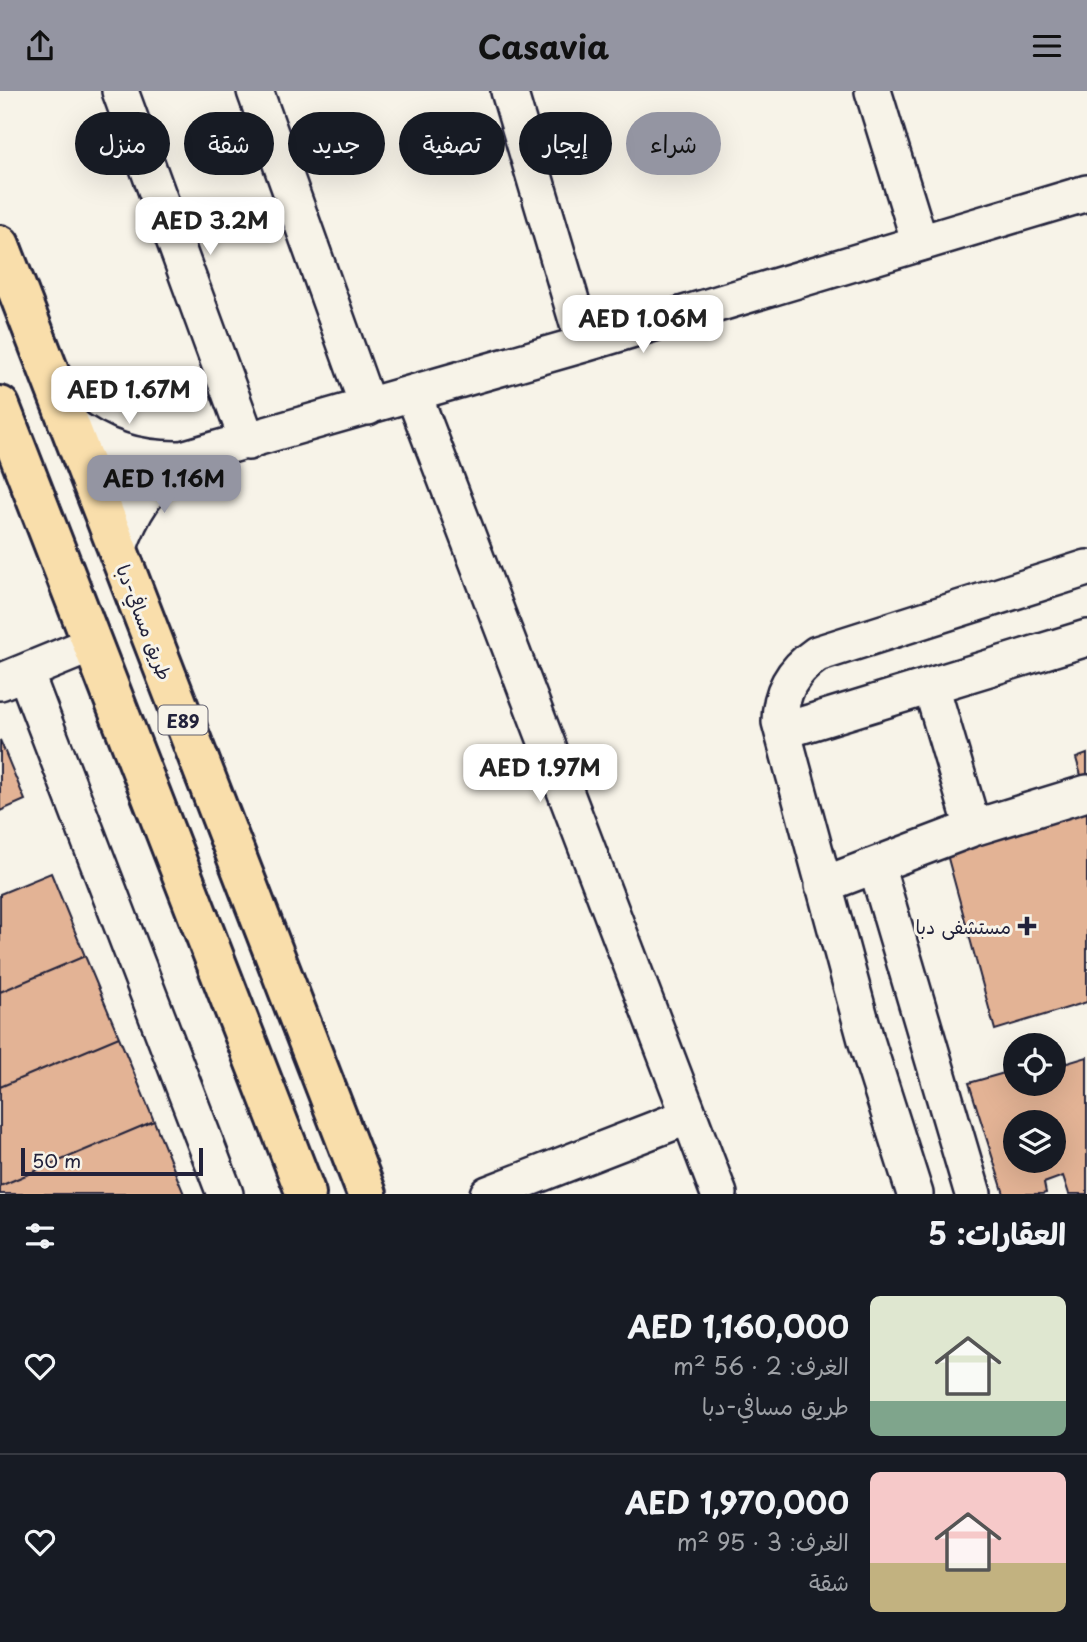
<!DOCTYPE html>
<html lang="ar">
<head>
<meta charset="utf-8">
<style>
  :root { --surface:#171b24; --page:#20242c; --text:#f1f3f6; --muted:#9ea1a6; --line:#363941; --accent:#9495a2 }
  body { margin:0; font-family:"Playpen Sans","Playpen Sans Arabic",sans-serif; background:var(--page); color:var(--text); direction:rtl; height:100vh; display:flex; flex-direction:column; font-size:26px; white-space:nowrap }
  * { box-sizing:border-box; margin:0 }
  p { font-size:23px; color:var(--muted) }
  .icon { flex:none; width:38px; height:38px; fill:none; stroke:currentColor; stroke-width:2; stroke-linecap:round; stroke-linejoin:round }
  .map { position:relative; height:1103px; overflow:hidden; direction:ltr }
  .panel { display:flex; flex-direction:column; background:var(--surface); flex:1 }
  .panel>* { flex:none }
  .top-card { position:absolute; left:21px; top:21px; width:700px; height:63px; direction:rtl; display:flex; gap:14px }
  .tools { position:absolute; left:1003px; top:942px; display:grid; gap:14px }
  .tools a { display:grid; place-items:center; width:63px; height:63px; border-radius:50%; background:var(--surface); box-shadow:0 7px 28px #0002; font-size:35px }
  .scale { position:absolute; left:21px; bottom:18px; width:182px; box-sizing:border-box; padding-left:7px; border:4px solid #22223b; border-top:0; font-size:19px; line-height:24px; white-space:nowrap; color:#22223b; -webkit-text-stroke:5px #f7f3e8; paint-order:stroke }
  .price { position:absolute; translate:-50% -60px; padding:0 16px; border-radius:14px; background:#fff; color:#222; font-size:23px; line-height:46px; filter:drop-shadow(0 2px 4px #0008) }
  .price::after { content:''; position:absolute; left:50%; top:42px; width:21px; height:16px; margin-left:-10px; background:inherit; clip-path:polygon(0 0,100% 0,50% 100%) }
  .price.selected { background:var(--accent); color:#111 }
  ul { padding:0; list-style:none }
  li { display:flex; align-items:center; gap:21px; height:175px; padding:0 21px }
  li+li { border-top:2px solid var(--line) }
  li span { display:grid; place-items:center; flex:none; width:196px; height:140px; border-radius:10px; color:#555 }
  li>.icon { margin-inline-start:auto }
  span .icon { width:84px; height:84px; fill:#fffc; stroke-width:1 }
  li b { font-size:30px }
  h2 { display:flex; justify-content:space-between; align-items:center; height:84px; padding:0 21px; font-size:30px }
  .pill { padding:0 24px; border-radius:32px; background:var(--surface); box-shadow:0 7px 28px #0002; font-size:24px; line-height:63px }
  .pill.selected { background:var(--accent); color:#111 }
  header { display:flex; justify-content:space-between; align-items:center; height:91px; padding:0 21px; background:var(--accent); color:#111; font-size:32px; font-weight:700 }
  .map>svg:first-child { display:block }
  .building { fill:#e3b395; stroke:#22223b; stroke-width:2; fill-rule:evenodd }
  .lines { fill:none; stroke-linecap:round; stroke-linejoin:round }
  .minor-casing { stroke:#22223b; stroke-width:40 }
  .highway-casing { stroke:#22223b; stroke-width:44 }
  .minor { stroke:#f7f3e8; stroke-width:35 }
  .highway { stroke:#f9deab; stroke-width:38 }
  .poi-dot { fill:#22223b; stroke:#f7f3e8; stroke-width:2.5 }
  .labels { text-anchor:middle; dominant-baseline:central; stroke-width:6; stroke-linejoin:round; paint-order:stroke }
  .shield { fill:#f7f3e8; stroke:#62616f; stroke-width:2 }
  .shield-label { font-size:18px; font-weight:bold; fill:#22223b }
  .street-label { font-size:19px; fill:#22223b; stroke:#f7f3e8 }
  .poi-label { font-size:19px; fill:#22223b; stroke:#f7f3e8; text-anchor:end }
</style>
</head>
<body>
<header><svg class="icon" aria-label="menu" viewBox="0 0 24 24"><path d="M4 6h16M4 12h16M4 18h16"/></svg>Casavia<svg class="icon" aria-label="share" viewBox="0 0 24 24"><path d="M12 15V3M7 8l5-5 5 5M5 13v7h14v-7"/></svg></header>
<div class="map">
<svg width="1087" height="1103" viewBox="0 0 1087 1103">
  <rect width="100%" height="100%" fill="#f7f3e8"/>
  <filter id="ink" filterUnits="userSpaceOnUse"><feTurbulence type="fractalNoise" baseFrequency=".0143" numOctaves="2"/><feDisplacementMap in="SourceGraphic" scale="14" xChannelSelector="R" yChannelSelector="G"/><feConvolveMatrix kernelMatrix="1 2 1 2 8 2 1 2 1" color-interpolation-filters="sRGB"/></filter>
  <g filter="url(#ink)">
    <path class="building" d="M0,649L25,709L0,720Z
      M1087,663V705L1076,667Z
      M1087,716V911L995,939L946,760Z
      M51,782L85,865L0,901V803Z
      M85,865L119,946L0,996V901Z
      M119,946L154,1030L0,1095V996Z
      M1087,966V1103H1069L1063,1085L1044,1092L1046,1102L1042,1103H1004L969,992L1008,981L1015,992H1054V976ZM1015,1031H1054V1069H1015Z
      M154,1030L184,1103H0V1095Z"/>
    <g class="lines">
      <g class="minor-casing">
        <path id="minor" d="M120,0L248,351
          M255,0L368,316
          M509,0L584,253
          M873,0L920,152
          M413,302L719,1103
          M66,330C102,358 137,369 182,368L584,253L1087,102
          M118,459C131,420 149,393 182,368
          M25,581L225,1103
          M0,591L93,553
          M931,595L973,737
          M783,640L1087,547
          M876,774L973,1103
          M823,794L973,737L1087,702
          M488,1103L689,1025
          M915,1103L866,949L780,631C780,601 792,580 817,563L1087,477"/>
      </g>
      <g class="highway-casing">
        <path id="highway" d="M0,154L367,1103
          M0,315L306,1103"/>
      </g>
      <use href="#minor" class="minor"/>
      <use href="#highway" class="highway"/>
    </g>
  </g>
  <path class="poi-dot" d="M1023.5 824.5h7v7h7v7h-7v7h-7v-7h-7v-7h7z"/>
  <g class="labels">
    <rect class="shield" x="158.5" y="614.5" width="49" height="29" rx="5"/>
    <g class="shield-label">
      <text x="183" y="629">E89</text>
    </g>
    <g class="street-label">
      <text transform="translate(145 531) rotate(69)">طريق مسافي-دبا</text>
    </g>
    <g class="poi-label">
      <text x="1011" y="835">مستشفى دبا</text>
    </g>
  </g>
</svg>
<div class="tools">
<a><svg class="icon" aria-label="locate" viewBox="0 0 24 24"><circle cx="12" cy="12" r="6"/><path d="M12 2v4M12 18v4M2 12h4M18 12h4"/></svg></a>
<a><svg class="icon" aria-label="layers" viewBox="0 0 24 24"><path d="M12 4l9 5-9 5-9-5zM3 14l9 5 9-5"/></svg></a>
</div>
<div class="scale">50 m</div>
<b class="price" style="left:210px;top:166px">AED 3.2M</b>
<b class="price" style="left:643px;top:264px">AED 1.06M</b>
<b class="price" style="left:129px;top:335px">AED 1.67M</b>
<b class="price selected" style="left:164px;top:424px">AED 1.16M</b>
<b class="price" style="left:540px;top:713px">AED 1.97M</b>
<div class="top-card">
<a class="pill selected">شراء</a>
<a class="pill">إيجار</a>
<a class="pill">تصفية</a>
<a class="pill">جديد</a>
<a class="pill">شقة</a>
<a class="pill">منزل</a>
</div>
</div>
<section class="panel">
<h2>العقارات: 5<svg class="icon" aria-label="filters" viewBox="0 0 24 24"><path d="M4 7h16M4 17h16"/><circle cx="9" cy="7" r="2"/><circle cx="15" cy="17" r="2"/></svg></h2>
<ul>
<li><span style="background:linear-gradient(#dfe7d0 75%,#7fa58c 0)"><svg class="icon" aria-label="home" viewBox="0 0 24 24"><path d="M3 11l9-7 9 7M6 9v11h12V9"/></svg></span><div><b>AED 1,160,000</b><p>الغرف: 2 · 56 m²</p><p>طريق مسافي-دبا</p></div><svg class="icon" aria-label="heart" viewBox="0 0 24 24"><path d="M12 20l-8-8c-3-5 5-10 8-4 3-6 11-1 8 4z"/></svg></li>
<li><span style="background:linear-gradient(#f6c9c9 65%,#c2b280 0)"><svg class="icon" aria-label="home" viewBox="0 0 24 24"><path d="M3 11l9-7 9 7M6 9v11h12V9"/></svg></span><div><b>AED 1,970,000</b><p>الغرف: 3 · 95 m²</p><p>شقة</p></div><svg class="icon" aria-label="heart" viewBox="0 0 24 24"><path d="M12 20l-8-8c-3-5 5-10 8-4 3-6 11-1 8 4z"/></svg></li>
</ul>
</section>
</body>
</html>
